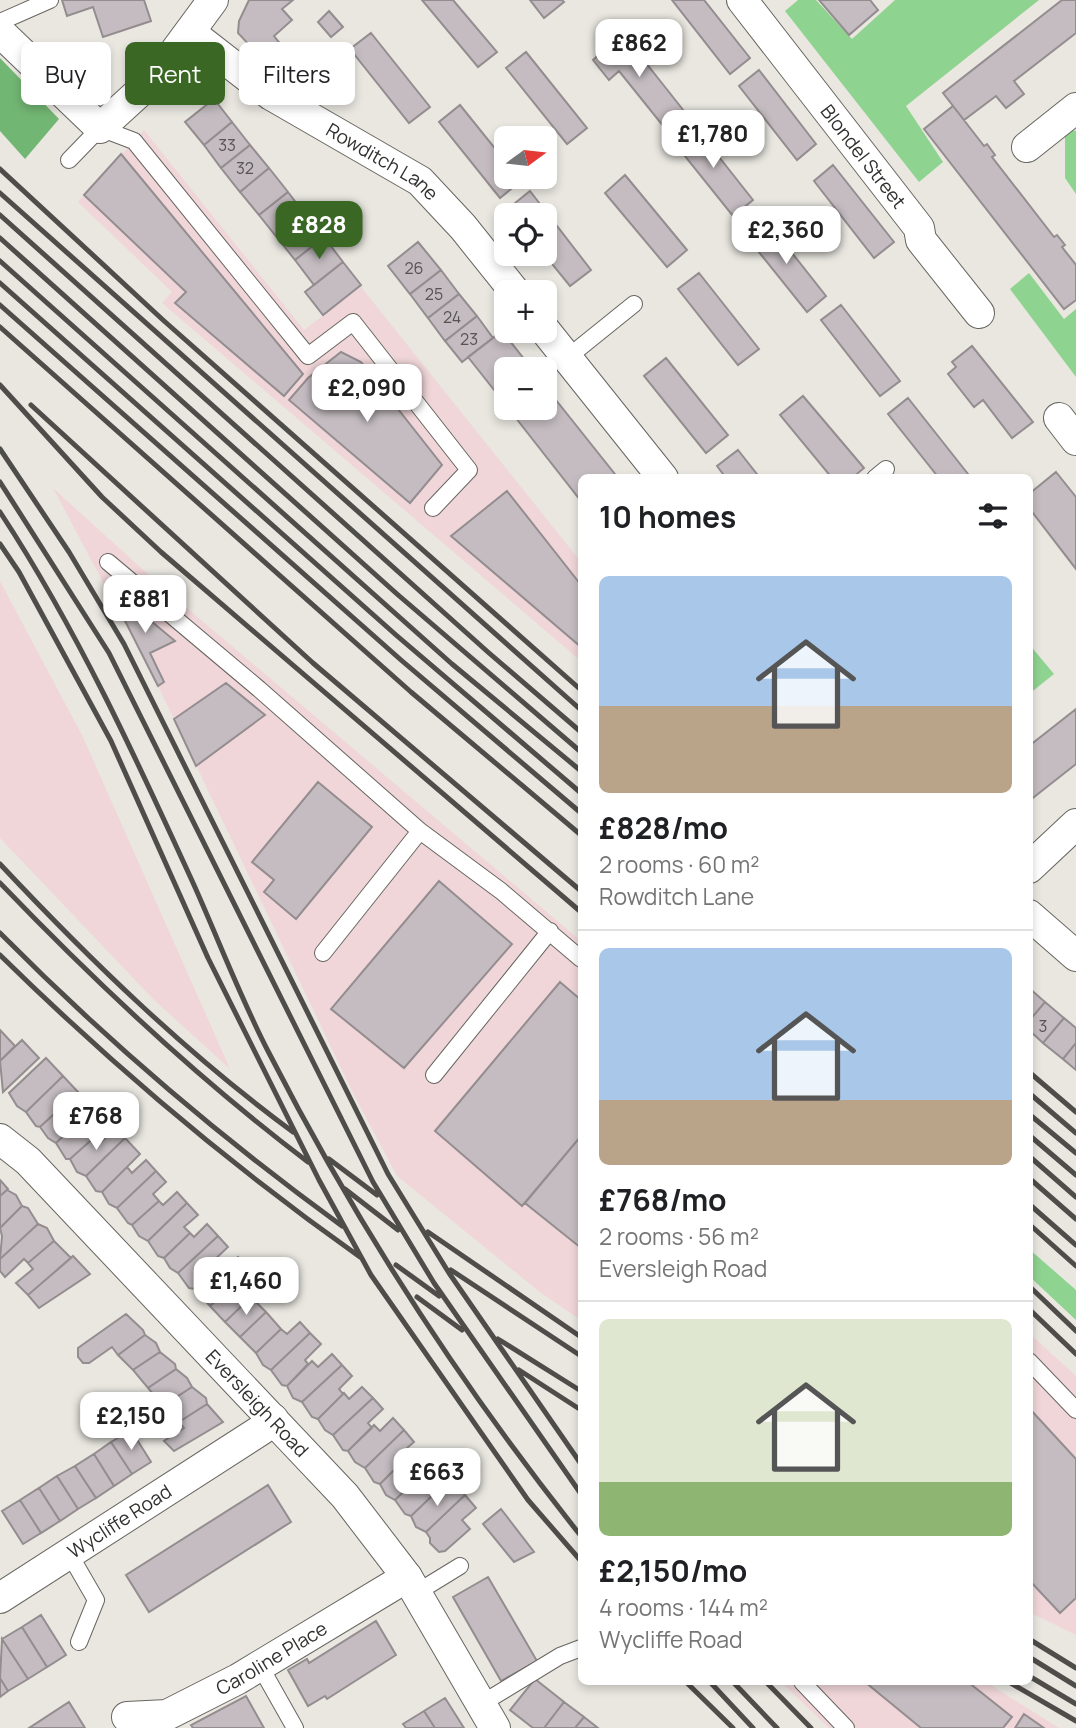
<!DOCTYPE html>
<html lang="en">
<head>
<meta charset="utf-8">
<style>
  :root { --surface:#fff; --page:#f6f6f6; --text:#202124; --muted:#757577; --line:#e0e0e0; --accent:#3b6725 }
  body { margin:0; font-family:Manrope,sans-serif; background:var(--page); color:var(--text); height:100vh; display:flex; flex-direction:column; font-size:26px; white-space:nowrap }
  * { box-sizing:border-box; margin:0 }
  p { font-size:23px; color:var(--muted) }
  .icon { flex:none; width:38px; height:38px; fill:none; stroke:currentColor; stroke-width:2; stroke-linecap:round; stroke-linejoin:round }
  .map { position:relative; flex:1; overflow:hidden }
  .panel { position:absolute; left:578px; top:474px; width:455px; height:1211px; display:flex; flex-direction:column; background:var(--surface); border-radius:10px; box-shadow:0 4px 10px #0003 }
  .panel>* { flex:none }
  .top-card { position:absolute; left:21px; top:42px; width:452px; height:63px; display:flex; gap:14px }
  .needle { width:46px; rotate:75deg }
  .fabs { position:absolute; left:494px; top:126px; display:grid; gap:14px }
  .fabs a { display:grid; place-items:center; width:63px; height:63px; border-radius:10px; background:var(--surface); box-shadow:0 4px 10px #0003; font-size:35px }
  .price { position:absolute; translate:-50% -60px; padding:0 16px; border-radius:14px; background:#fff; color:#222; font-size:23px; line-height:46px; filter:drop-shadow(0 2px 4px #0008) }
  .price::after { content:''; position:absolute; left:50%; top:42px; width:21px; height:16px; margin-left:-10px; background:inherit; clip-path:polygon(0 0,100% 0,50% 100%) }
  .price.on { background:var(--accent); color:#fff }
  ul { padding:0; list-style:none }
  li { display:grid; align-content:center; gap:14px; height:371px; padding:0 21px }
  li+li { border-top:2px solid var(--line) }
  li span { display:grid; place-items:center; height:217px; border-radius:10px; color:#555 }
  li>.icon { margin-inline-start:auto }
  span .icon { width:126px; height:126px; fill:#fffc; stroke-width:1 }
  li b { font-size:30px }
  h2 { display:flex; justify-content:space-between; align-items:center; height:84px; padding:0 21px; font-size:30px }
  .pill { padding:0 24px; border-radius:10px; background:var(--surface); box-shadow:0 4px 10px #0003; font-size:24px; line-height:63px }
  .pill.on { background:var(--accent); color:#fff }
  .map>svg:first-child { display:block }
  .industrial { fill:#f0d6d9 }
  .green { fill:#8fd390 }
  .forest { fill:#72b673 }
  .building { fill:#c4bcc0; stroke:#948d90; stroke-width:2 }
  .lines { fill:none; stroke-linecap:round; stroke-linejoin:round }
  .service-casing { stroke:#686660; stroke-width:18 }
  .minor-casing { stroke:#686660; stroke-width:32 }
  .service { stroke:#fff; stroke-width:16 }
  .minor { stroke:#fff; stroke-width:30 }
  .rail { stroke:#4e4d4a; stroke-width:5 }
  .labels { text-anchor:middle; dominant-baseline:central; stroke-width:6; stroke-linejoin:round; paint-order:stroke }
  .number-label { font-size:16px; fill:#565352 }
  .street-label { font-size:19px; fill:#31302e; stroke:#e9e7e0 }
</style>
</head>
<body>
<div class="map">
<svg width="1076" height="1728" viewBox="0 0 1076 1728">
  <rect width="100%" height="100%" fill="#e9e7e0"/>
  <path class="industrial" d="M144,130L304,330L361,287L581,562V661L162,303L172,292L78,202Z
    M53,488L162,587L581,941V1320L541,1293L397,1176L354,1095L158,686Z
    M0,581L83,737L230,1069L153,999L0,838Z
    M1029,1333L1076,1376V1635L1029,1612Z
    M781,1682H986L1059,1728H829Z"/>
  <path class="green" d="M798,0H816L852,39L895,0H1039L906,106L943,162L919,182L785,11Z
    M1065,128L1076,131V194L1065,178Z
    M1029,273L1064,319L1076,309V377L1010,289Z
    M1029,644L1054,674L1029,694Z
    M1029,1249L1076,1290V1320L1029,1276Z"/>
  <path class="forest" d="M0,58L59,119L25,159L0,131Z"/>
  <path class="building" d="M62,0H144L151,21L103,37L93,7L67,16Z
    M249,0H293L282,9L292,20L274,36L282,46L265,62L238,33L239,21Z
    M422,0H453L497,52L478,67Z
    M530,0H562L564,2L544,18Z
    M672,0H704L750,58L730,74Z
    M819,0H870L878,10L849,35Z
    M1062,0H1076V33L1014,81L1024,94L1006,108L996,96L964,120L943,93Z
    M329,11L343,27L331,37L318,22Z
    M371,33L430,107L409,123L350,49Z
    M623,34L684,111L664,127L619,71L609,80L593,60Z
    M282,46L294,58L277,74L265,62Z
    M526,52L587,128L567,144L506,68Z
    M759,70L816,144L797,160L739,86Z
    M214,99L232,122L204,145L185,122Z
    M460,105L506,162V177H518L521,181L500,198L439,122Z
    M953,106L984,146L987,144L995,155L992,157L1054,237L1057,235L1065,245L1062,247L1076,265V300L1064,309L924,129Z
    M232,122L250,145L221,168L204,145Z
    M693,124L753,200L733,216L672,140Z
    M250,145L269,168L240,192L221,168Z
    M121,154L303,374L284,396L175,303L186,292L84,195Z
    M833,165L894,242L874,258L814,181Z
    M269,168L288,192L259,215L240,192Z
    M625,175L687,250L667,267L605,193Z
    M530,191L591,270L570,286L544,254V215H514L509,208Z
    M288,192L307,217L279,240L259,215Z
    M307,217L324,237L295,260L279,240Z
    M766,220L826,296L807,312L746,236Z
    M324,237L343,262L314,285L295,260Z
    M418,242L441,270L410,294L388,266Z
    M343,262L361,285L323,315L305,292Z
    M441,270L459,294L428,318L410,294Z
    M699,273L759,349L738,365L678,289Z
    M459,294L477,316L445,341L428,318Z
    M841,305L900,381L880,396L821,320Z
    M477,316L493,338L462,362L445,341Z
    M502,331L532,369H506V405L468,357Z
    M972,346L1033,422L1012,438L983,400L974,407L948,374L956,367L952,362Z
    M341,352L361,362L442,465L410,503L289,400L308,378Z
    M666,358L728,435L706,453L644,376Z
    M544,385L618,478H581V501L508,408H544Z
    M803,396L864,468L852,478H832L780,415Z
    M908,398L968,474L963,478H939L888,414Z
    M738,450L760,478H726L717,466Z
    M1056,472L1076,497V569L1029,508V494Z
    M507,491L581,585V647L451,536Z
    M121,596L175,641L150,653L164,682L158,686L115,601Z
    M226,683L265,715L196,766L174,719Z
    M1076,709V764L1029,801V746Z
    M318,782L372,827L296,919L264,892L274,880L252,862Z
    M439,881L512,944L404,1068L331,1009Z
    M560,982L581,1000V1136L522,1206L435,1131Z
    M1029,988L1045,1002L1029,1021Z
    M1045,1002L1064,1018L1043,1043L1029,1030V1021Z
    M1064,1018L1076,1028V1043L1063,1059L1043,1043Z
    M0,1030L15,1046L0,1061Z
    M22,1040L39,1058L3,1092L0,1061Z
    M1076,1043V1070L1063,1059Z
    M46,1058L63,1076L26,1112L17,1106L9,1093Z
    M63,1076L78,1092L40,1127L36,1126L26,1112Z
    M78,1092L93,1109L56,1143L48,1138L40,1127Z
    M93,1109L108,1125L70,1159H66L56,1143Z
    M115,1128L125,1138L86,1176L77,1172L70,1159L97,1135L102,1141Z
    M581,1136V1248L525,1203Z
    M125,1138L140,1154L102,1192L96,1191L86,1176Z
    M146,1160L156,1171L117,1208L109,1204L102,1192L127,1167L132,1173Z
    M156,1171L166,1182L153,1194L159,1201L132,1225L128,1223L117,1208Z
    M0,1180L8,1189L0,1196Z
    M7,1190L16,1195L22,1206L0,1228V1196Z
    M177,1192L187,1203L148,1241L139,1236L132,1225L159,1201L163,1205Z
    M187,1203L198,1215L184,1227L190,1233L164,1258L158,1256L148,1241Z
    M22,1206L28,1208L38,1224L0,1259L2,1236L0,1228Z
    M38,1224L47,1228L54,1241L28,1263L24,1259L5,1277L0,1271V1259Z
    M207,1224L218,1236L178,1273L170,1268L164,1258L190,1233L194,1237Z
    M218,1236L228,1247L211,1263L216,1269L195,1289L189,1288L178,1273Z
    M54,1241L71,1258L28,1295L16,1283L33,1269L28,1263Z
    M73,1256L90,1274L39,1308L28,1295Z
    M238,1257L249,1269L210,1306L195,1289L220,1265L225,1270Z
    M249,1269L259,1280L247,1292L251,1297L225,1322L210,1306Z
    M251,1297L266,1312L240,1337L225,1322Z
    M266,1312L281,1329L256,1353L240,1337Z
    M126,1314L143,1330L145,1335L118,1355L112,1347L89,1363H83L78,1357V1348Z
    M300,1322L310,1333L271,1370L263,1365L256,1353L281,1329L287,1334Z
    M310,1333L321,1344L305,1360L308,1364L287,1386L282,1385L271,1370Z
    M145,1335L156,1343L160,1352L133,1370L118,1355Z
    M160,1352L175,1364L176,1369L148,1388L133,1370Z
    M332,1354L342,1365L302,1402L293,1398L287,1386L312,1361L318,1367Z
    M342,1365L352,1376L339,1389L343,1394L318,1419L312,1417L302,1402Z
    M176,1369L187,1378L192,1387L143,1419L133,1408L154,1395L148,1388Z
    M192,1387L206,1398L207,1404L179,1422L174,1417L154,1430L143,1419Z
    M362,1387L373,1398L333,1435L325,1430L318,1419L344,1393L349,1399Z
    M373,1398L383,1409L368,1423L372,1428L348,1451L343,1450L333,1435Z
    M207,1404L223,1422L174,1451L164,1441L184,1428L179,1422Z
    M1029,1408L1076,1459V1598L1060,1613L1029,1580Z
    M393,1418L404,1430L365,1468L355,1462L348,1451L374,1425L380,1431Z
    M131,1430L151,1462L132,1474L111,1442Z
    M404,1430L414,1442L398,1456L403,1461L380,1484L374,1482L365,1468Z
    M111,1442L132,1474L114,1486L94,1454Z
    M424,1452L434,1463L395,1500L386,1495L380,1484L405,1459L410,1465Z
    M94,1454L114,1486L96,1498L75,1466Z
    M434,1463L444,1474L428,1488L434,1494L411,1516L405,1514L395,1500Z
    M75,1466L96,1498L78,1509L57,1476Z
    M57,1476L78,1509L60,1521L39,1488Z
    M455,1483L465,1495L426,1532L416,1527L411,1516L436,1492L441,1496Z
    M268,1485L291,1522L149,1612L126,1575Z
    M39,1488L60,1521L41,1533L20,1500Z
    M465,1495L476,1508L462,1520L470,1529L445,1551L439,1552L430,1543V1538L426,1532Z
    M20,1500L41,1533L23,1544L2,1511Z
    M501,1509L534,1552L514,1562L483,1524Z
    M488,1577L537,1661L501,1681L453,1597Z
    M41,1615L66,1655L47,1667L22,1627Z
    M376,1621L396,1655L327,1699L325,1696L308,1706L288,1670L307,1659L309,1663Z
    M22,1627L47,1667L28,1679L2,1639Z
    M2,1639L28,1679L8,1691L0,1678Z
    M0,1678L8,1691L0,1697Z
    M535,1679L564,1702L544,1728H533L510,1710Z
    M865,1682H968L1012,1717L1003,1728H921Z
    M246,1696L264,1728H193L191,1725Z
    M445,1698L464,1728H435L424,1711Z
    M69,1702L85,1728H29Z
    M564,1702L584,1717L575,1728H544Z
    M424,1711L435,1728H406L403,1724Z
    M1024,1714L1044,1728H1015Z
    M584,1717L598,1728H575Z"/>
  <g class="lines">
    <g class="service-casing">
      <path id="service" d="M0,22L50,0
        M69,160L100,128L134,141L308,356L353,322L469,470L433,508
        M567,358L634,304
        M875,478L886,469
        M108,562L259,689L420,831L501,891L581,959
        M323,953L420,831
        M434,1075L550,931
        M1029,1361L1076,1410
        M70,1555L96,1600L79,1642
        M416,1593L460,1566
        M260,1666L295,1728
        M802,1682L846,1728
        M481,1704L560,1656L581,1648"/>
    </g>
    <g class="minor-casing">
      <g id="minor">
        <path id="s1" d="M742,0L919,228L921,240L979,313"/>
        <path d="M0,32L100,128L157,76L213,0"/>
        <path id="s2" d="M191,33L271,95L420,181L463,227L515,292"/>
        <path d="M1027,147L1076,108"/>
        <path d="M544,329L663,478"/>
        <path d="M1059,418L1076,440"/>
        <path d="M1029,868L1076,824"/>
        <path d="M1029,915L1076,956"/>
        <path id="s3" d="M0,1139L28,1161L345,1496L407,1577L495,1728"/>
        <path id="s4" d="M0,1598L261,1430L273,1419"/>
        <path id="s5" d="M127,1717L167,1715L238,1679L407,1577"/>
      </g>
    </g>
    <use href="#service" class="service"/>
    <use href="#minor" class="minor"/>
    <path class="rail" d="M0,169L163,320L581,690
      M0,193L581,710
      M0,215L489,653L581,732
      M0,238L397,594L581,752
      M0,261L452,664L581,771
      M0,283L396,635L581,793
      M0,305L401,660L581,813
      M0,327L411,692L581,835
      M0,385L102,497L161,552L581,912
      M31,405L313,663L581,891
      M0,449L69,552L124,644L388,1174L449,1273L581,1464
      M0,482L109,653L373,1182L434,1283L581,1494
      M0,512C77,629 136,758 194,885C219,941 241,999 269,1053C356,1223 462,1387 581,1536
      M0,544L19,572L111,741L208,958L319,1180L371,1275L528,1500L581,1561
      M0,864C91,961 186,1053 293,1132
      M0,883C96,983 197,1078 308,1162
      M0,933C105,1039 221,1138 342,1226
      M0,955C111,1064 233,1167 360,1257
      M1029,1072L1076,1112
      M1029,1093L1076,1133
      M1029,1114L1076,1153
      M1029,1135L1076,1175
      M1029,1156L1076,1197
      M329,1159L377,1195
      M1029,1178L1076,1219
      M345,1189L398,1230
      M1029,1204L1076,1245
      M1029,1224L1076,1266
      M428,1232L581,1337
      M396,1265L439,1296
      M451,1270L581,1356
      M1029,1286L1076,1331
      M417,1297L462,1330
      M1029,1309L1076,1354
      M498,1339L581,1391
      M519,1370L581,1410
      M1029,1639L1076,1668
      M1029,1657L1076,1686
      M1029,1676L1076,1704
      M686,1682L733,1728
      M710,1682L753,1728
      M733,1682L777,1728
      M766,1682L811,1728
      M1009,1682L1076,1721"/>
  </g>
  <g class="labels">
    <g class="number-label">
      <text x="227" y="145">33</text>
      <text x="245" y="168">32</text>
      <text x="414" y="268">26</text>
      <text x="434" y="294">25</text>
      <text x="452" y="317">24</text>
      <text x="469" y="339">23</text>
      <text x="1043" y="1026">3</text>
    </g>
    <g class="street-label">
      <text stroke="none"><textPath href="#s1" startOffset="198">Blondel Street</textPath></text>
      <text stroke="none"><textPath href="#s2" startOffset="231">Rowditch Lane</textPath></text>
      <text stroke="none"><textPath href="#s3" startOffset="369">Eversleigh Road</textPath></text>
      <text stroke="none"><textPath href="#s4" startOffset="142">Wycliffe Road</textPath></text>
      <text stroke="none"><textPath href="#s5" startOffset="159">Caroline Place</textPath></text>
    </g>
  </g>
</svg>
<div class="fabs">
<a><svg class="needle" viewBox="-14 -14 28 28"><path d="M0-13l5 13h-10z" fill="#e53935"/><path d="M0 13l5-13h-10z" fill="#757577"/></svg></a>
<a><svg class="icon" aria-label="locate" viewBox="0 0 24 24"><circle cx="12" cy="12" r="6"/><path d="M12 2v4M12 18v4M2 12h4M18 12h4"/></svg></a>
<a>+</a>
<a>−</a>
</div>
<b class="price" style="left:639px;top:79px">£862</b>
<b class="price" style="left:713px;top:170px">£1,780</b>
<b class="price on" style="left:319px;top:261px">£828</b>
<b class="price" style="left:786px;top:266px">£2,360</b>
<b class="price" style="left:367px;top:424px">£2,090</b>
<b class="price" style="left:145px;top:635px">£881</b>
<b class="price" style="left:96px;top:1152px">£768</b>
<b class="price" style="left:246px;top:1317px">£1,460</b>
<b class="price" style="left:131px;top:1452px">£2,150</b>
<b class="price" style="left:437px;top:1508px">£663</b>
<div class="top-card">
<a class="pill">Buy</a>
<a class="pill on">Rent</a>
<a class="pill">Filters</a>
</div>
<section class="panel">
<h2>10 homes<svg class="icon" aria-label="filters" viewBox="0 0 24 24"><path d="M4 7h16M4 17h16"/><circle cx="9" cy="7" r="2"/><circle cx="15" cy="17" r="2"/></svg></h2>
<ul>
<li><span style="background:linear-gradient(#a9c7e8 60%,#b9a48a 0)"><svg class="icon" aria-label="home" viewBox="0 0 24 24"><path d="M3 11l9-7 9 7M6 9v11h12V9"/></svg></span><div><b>£828/mo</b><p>2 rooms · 60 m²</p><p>Rowditch Lane</p></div></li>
<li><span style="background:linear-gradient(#a9c7e8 70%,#b9a48a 0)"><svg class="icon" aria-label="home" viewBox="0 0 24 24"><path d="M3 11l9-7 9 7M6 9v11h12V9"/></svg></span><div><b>£768/mo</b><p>2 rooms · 56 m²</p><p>Eversleigh Road</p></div></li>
<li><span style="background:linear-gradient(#dfe7d0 75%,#8fb573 0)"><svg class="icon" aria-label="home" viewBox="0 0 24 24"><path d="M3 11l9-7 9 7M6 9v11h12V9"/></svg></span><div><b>£2,150/mo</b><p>4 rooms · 144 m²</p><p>Wycliffe Road</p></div></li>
</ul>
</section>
</div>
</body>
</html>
